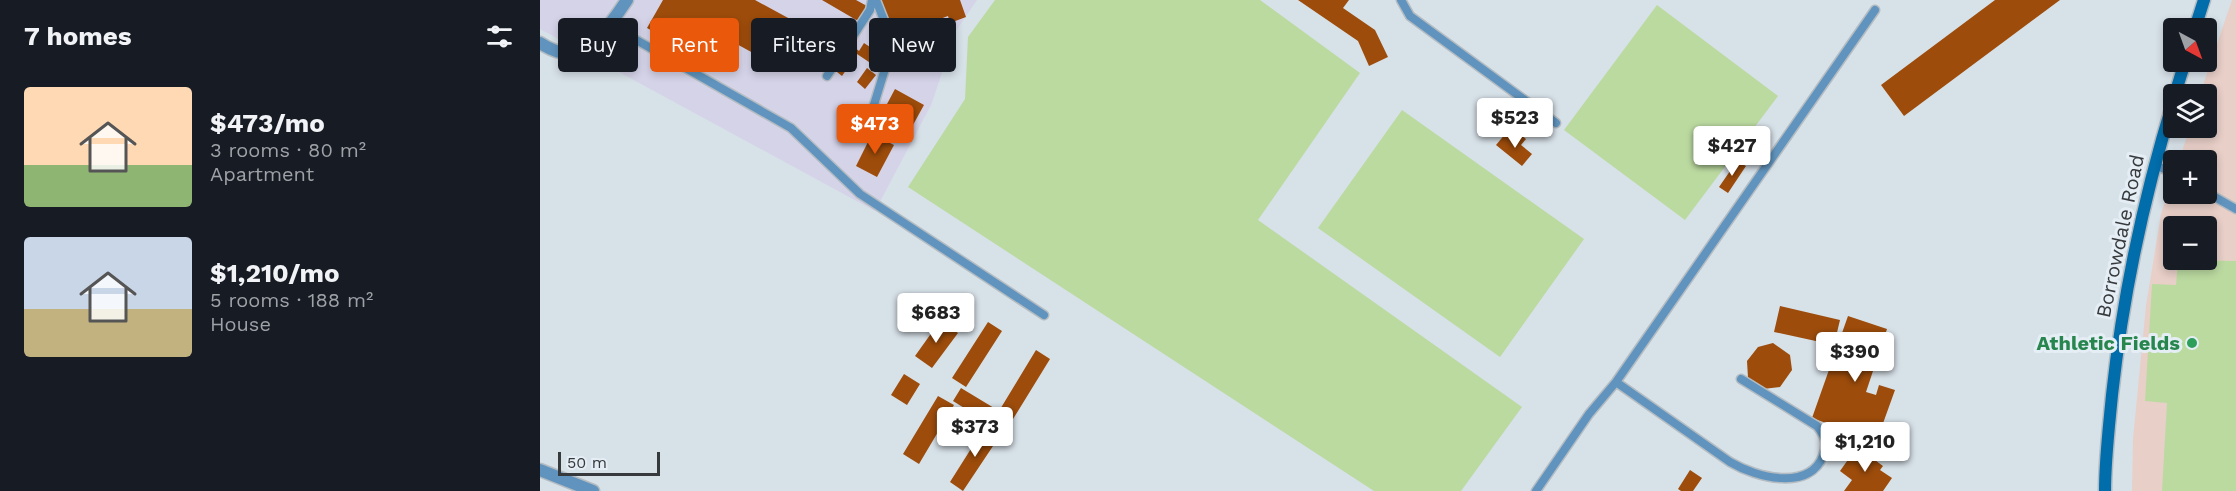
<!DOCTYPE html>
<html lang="en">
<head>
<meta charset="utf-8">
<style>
  :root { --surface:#171b24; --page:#242831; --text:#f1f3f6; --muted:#9ea1a6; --accent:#ea580c }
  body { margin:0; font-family:"Work Sans",sans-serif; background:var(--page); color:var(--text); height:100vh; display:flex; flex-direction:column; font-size:22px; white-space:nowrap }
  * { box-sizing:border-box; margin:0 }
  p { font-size:20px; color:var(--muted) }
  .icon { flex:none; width:33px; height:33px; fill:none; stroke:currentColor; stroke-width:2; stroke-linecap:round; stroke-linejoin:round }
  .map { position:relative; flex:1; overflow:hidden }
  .side { display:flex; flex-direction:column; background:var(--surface); width:540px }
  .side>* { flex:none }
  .hud { position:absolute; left:18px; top:18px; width:570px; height:54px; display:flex; gap:12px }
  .needle { width:39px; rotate:139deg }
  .tools { position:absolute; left:1623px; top:18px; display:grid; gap:12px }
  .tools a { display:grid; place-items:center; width:54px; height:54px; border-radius:6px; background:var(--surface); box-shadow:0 3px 9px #0003; font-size:30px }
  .scale { position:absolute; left:18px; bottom:15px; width:102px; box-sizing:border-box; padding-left:6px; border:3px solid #373a3d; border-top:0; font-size:16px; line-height:21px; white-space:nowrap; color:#373a3d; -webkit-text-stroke:4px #e5eef5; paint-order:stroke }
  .price { position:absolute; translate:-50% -51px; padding:0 14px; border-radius:6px; background:#fff; color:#222; font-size:20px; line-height:39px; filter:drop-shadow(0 2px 3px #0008) }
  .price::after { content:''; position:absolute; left:50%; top:36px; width:18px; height:14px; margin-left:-9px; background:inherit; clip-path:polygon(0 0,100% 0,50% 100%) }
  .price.active { background:var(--accent); color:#fff }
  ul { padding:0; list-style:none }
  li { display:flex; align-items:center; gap:18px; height:150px; padding:0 24px }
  li span { display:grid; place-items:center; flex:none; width:168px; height:120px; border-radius:6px; color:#555 }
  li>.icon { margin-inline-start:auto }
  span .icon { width:72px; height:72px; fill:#fffc; stroke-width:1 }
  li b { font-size:26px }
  h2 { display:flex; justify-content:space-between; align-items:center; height:72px; padding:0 24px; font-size:26px }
  .pill { padding:0 21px; border-radius:6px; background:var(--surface); box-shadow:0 3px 9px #0003; font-size:21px; line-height:54px }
  .pill.active { background:var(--accent); color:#fff }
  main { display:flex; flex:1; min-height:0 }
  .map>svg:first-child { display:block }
  .commercial { fill:#d5d3e8 }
  .education { fill:#e8cfc8; fill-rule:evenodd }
  .green { fill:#bbdaa0 }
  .building { fill:#9d4c0b }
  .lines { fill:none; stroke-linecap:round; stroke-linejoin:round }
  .lane-casing { stroke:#b4bcc2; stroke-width:11 }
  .street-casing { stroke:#b4bcc2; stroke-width:15 }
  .secondary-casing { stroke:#b4bcc2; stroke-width:15 }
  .lane { stroke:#6094be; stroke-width:8 }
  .street { stroke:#6094be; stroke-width:12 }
  .secondary { stroke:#026dab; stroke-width:12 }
  .leisure-dot { fill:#2e9e5b; stroke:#e5eef5; stroke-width:2 }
  .labels { text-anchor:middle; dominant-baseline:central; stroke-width:6; stroke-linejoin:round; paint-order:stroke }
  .street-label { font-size:20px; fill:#373a3d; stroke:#e5eef5 }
  .leisure-label { font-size:20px; font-weight:bold; fill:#27864d; stroke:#e5eef5; text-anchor:end }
</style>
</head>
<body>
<main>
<section class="side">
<h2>7 homes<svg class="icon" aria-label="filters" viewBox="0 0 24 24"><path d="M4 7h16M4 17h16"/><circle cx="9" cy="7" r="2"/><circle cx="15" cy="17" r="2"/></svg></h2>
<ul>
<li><span style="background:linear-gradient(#ffd9b3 65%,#8fb573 0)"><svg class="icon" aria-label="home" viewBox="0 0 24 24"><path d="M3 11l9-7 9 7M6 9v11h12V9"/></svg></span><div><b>$473/mo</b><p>3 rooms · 80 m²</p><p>Apartment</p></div></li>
<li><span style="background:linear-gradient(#c9d6e8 60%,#c2b280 0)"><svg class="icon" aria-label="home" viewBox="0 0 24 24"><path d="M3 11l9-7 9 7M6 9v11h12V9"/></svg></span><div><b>$1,210/mo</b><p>5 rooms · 188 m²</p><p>House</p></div></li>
</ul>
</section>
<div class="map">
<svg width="1696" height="491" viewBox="0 0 1696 491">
  <rect width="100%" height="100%" fill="#d7e1e8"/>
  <path class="commercial" d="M0,0H437L416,31L391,105L335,211L0,29Z"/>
  <path class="education" d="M1692,0H1696V491H1592L1593,439L1606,306L1621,214L1633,176L1634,194H1666V160H1639L1650,128H1666V94H1660ZM1634,226H1666V260H1634Z"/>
  <path class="green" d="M455,0H720L820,73L718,220L982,407L921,491H834L368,187L425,99L428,37Z
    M1117,5L1238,96L1145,220L1024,130Z
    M862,110L1044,239L960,357L778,228Z
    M1638,260L1696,261V491H1622L1627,403L1605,401L1612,284L1636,285Z"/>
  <path class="building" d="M123,0H215L250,19L234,47L220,39L213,53L175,32L161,58L107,28Z
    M282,0H316L327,6L318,21Z
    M338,0H420L426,17L410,23L408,16L352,37Z
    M758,0H809L803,8L835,30L848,57L829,66L818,41Z
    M1455,0H1520L1364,116L1341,85Z
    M271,26L283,32L277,44L265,37Z
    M396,28L402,47L396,49L398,55L363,67L355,41Z
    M247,34L273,48L266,62L240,47Z
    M324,43L342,55L335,66L317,54L302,76L297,72L314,47L319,51Z
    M327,68L336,75L325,89L317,82Z
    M355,89L384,105L368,134L339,119Z
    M966,133L976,141L981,135L986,139L981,145L992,154L982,166L956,145Z
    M332,134L354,145L337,177L316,166Z
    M1197,161L1206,166L1188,193L1179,187Z
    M1240,306L1300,320L1294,345L1234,332Z
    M1308,316L1347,329L1326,392L1336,395L1339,385L1355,390L1337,440L1323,435L1321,439L1304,433L1305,430L1272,418Z
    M400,321L418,333L392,368L375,356Z
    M448,322L462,331L426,387L412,378Z
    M1233,343L1250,355L1252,370L1240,387L1223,389L1208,378L1207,361L1218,347Z
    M496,350L510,359L473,419L461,412L453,426L413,401L421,388L459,411Z
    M364,374L380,384L367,405L351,395Z
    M398,396L414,405L379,464L363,454Z
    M446,425L461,434L423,491L410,482Z
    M1317,447L1343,466L1340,470L1352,478L1343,491H1304L1312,480L1300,471Z
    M1150,470L1162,478L1153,491H1141L1138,489Z"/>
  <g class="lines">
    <g class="lane-casing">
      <path id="lane" d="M861,0L870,16L1016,123
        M70,25L251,128L320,194L504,315
        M287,76L330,10L332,0
        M329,121L352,46L351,38L336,0
        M1614,164L1634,174
        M1666,192L1696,209
        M1076,382L1190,462C1217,478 1269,491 1283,456C1288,443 1285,436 1277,426L1201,379
        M996,491L1049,414L1076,382L1335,10"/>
    </g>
    <g class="street-casing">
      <path id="street" d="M0,43C8,48 18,53 27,53C52,53 75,18 87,0
        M0,470L53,491"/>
    </g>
    <g class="secondary-casing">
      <path id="secondary" d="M1655,28L1664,0
        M1635,94L1645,62
        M1565,491C1565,459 1569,427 1572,395C1583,294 1604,196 1634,99"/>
    </g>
    <use href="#lane" class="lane"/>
    <use href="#street" class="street"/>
    <use href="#secondary" class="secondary"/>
  </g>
  <circle class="leisure-dot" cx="1652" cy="343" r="6"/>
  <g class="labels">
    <g class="street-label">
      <text transform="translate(1580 236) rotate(-78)">Borrowdale Road</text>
    </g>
    <g class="leisure-label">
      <text x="1640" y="343">Athletic Fields</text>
    </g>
  </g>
</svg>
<div class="tools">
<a><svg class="needle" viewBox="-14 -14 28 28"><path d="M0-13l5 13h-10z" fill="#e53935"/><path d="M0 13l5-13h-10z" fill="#9ea1a6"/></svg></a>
<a><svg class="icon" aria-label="layers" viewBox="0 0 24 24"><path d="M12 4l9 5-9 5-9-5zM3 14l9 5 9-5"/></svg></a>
<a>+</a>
<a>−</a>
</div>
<div class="scale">50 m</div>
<b class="price" style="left:975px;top:149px">$523</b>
<b class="price active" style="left:335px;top:155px">$473</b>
<b class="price" style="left:1192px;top:177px">$427</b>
<b class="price" style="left:396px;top:344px">$683</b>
<b class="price" style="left:1315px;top:383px">$390</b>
<b class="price" style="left:435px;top:458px">$373</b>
<b class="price" style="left:1325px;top:473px">$1,210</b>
<div class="hud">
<a class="pill">Buy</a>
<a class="pill active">Rent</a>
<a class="pill">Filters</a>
<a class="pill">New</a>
</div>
</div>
</main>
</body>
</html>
